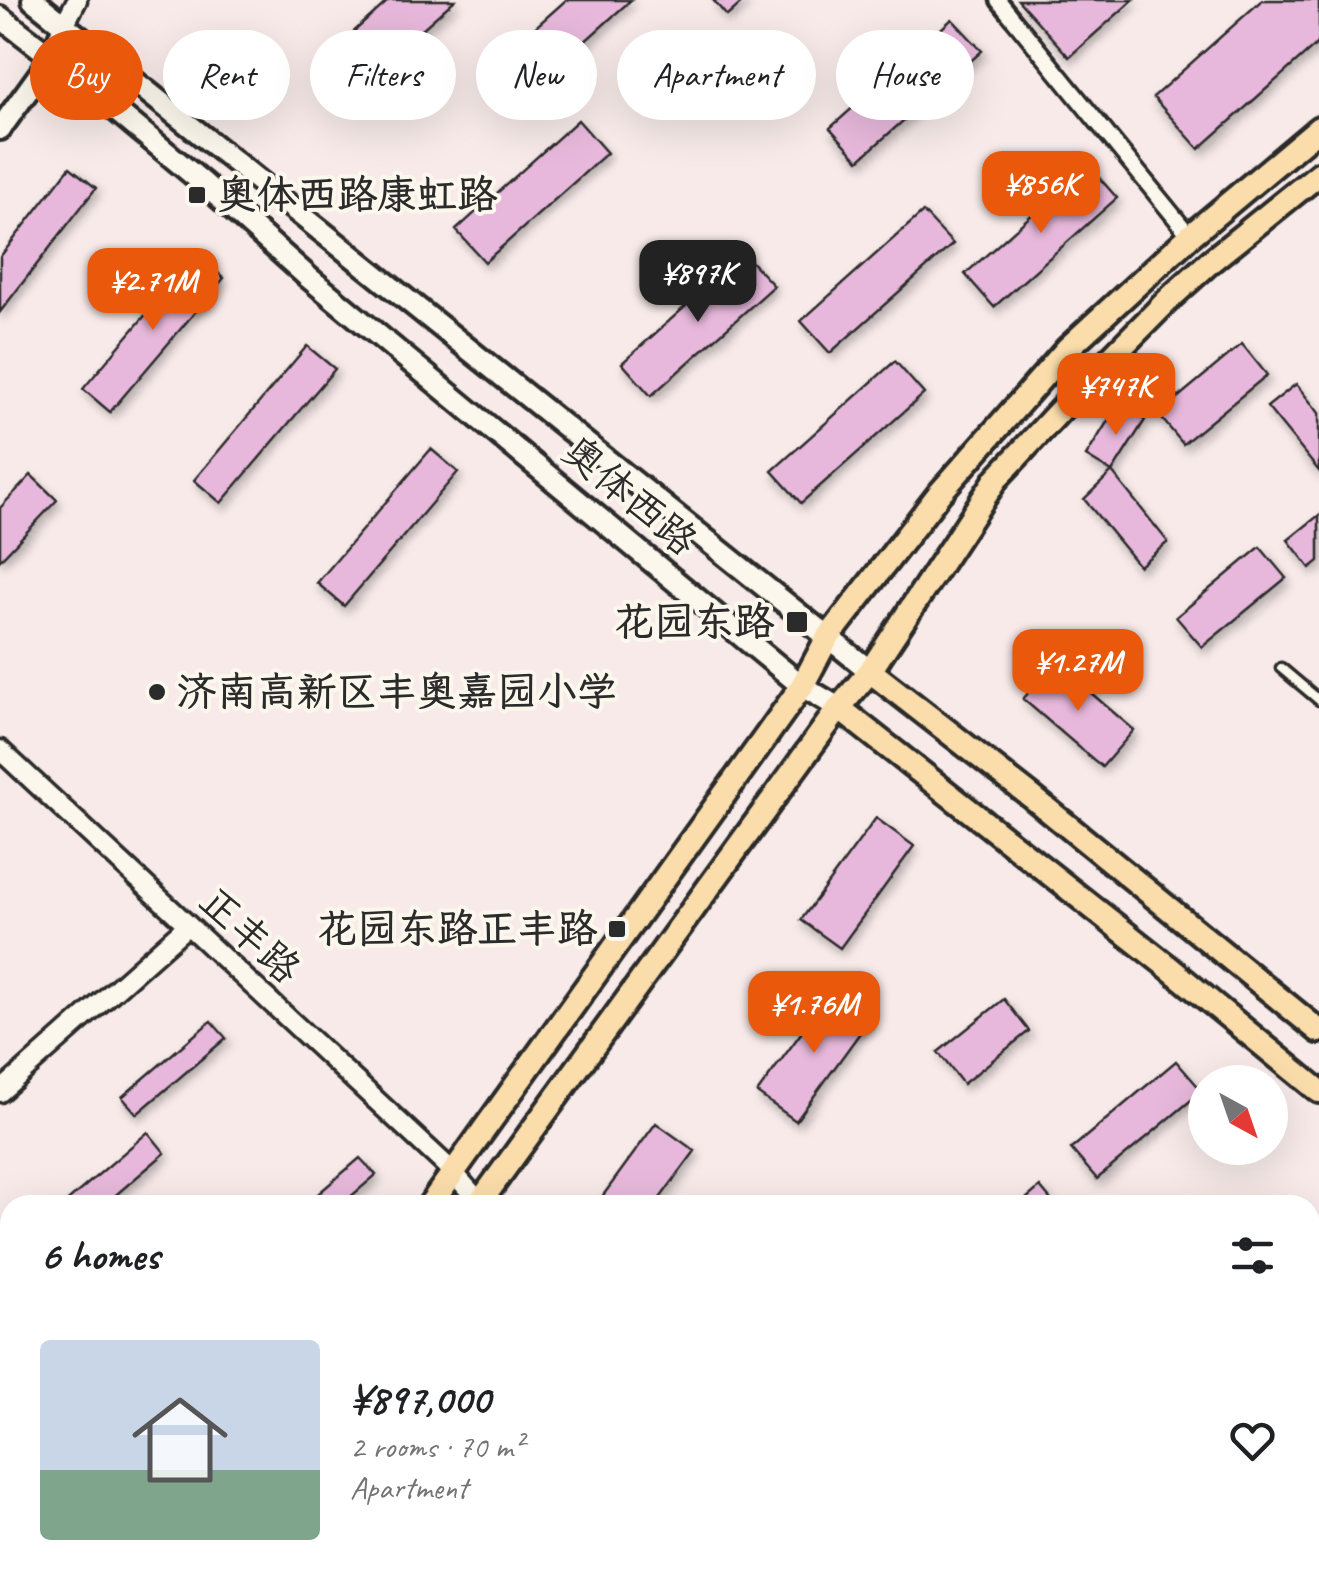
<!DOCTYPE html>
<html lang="en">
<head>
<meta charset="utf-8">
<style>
  :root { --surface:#fff; --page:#f2f2f2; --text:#202124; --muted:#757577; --accent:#ea580c }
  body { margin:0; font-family:Caveat,"LXGW WenKai TC",sans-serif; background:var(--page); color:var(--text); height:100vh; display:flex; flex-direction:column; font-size:38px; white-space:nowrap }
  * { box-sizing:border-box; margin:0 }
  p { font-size:32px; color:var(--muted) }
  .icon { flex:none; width:55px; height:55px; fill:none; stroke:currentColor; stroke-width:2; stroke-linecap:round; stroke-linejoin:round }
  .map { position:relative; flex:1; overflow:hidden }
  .drawer { position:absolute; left:0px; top:1195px; width:1320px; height:392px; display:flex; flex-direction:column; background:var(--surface); border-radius:30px 30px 0 0; box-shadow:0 10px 40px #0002 }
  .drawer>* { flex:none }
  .hud { position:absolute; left:30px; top:30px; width:1260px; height:90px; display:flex; gap:20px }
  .needle { width:65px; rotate:140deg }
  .buttons { position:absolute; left:1188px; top:1065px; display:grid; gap:20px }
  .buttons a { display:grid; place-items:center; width:100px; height:100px; border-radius:50%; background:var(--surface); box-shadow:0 10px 40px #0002; font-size:50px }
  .price { position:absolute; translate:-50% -85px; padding:0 22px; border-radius:20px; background:var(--accent); color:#fff; font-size:32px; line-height:65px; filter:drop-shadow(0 2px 5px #0008) }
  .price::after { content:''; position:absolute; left:50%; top:60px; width:30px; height:22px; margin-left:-15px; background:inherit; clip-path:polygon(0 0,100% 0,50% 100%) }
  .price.active { background:#222; color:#fff }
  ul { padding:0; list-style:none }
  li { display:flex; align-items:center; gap:30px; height:250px; padding:0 40px }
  li span { display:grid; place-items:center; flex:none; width:280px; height:200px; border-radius:10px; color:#555 }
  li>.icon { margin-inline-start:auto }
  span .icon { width:120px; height:120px; fill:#fffc; stroke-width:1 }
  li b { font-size:42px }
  h2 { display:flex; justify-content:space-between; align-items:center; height:120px; padding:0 40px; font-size:42px }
  .pill { padding:0 35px; border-radius:45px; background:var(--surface); box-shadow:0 10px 40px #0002; font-size:35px; line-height:90px }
  .pill.active { background:var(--accent); color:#fff }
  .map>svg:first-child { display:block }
  .building { fill:#e7b8db; stroke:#2b2b2b; stroke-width:2.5; filter:url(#shadow) }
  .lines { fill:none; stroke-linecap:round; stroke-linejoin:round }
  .service-casing { stroke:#2b2b2b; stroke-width:15 }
  .minor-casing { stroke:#2b2b2b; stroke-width:21 }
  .tertiary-casing { stroke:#2b2b2b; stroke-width:25 }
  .secondary-casing { stroke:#2b2b2b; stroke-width:28 }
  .primary-casing { stroke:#2b2b2b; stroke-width:30 }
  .service { stroke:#fbf7ec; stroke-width:8 }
  .minor { stroke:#fbf7ec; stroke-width:14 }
  .tertiary { stroke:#fbf7ec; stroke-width:18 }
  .secondary { stroke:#fbf7ec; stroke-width:20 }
  .primary { stroke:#fbddab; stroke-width:22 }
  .poi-dot { fill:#2b2b2b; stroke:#fbf7ec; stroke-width:4 }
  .labels { text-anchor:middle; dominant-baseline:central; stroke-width:8; stroke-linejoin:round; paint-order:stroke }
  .poi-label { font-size:40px; font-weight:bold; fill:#2b2b2b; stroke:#fbf7ec; text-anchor:start }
  .street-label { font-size:40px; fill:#2b2b2b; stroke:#fbf7ec }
</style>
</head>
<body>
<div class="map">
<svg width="1319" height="1586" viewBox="0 0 1319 1586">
  <defs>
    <filter id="shadow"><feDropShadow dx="3" dy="5.5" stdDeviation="5" flood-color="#0004"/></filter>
  </defs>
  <rect width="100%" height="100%" fill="#f7eae9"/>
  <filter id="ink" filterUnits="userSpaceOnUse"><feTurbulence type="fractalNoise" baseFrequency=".01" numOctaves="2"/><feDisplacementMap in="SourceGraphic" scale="20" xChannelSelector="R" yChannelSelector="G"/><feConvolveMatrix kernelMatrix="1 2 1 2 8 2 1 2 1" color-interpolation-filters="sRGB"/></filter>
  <g filter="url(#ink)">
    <path class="building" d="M389,0H455L359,85L330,53Z
      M566,0H631L541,81L512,48Z
      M713,0H745L727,16Z
      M1018,0H1133L1069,57Z
      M1262,0H1319V42L1199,149L1153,97Z
      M952,19L982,51L859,160L830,128Z
      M578,120L607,153L485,262L456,230Z
      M1088,165L1117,198L994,307L965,274Z
      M70,167L96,188L0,312V257Z
      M923,212L953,244L830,353L801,321Z
      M744,254L774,286L651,396L622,363Z
      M196,255L224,278L110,412L83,389Z
      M1242,344L1267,375L1183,444L1158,414Z
      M307,346L335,369L221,503L194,480Z
      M895,361L924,394L801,503L772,471Z
      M1296,384L1319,413V471L1267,407Z
      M1119,403L1145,420L1112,472L1086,456Z
      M431,449L458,472L344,606L317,583Z
      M1112,472L1168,542L1139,566L1084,499Z
      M31,475L57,500L0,560V508Z
      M1319,515V561L1310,568L1288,540Z
      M1260,547L1286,578L1202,647L1176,617Z
      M1055,662L1134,730L1102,767L1023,699Z
      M876,818L914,846L840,948L801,920Z
      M832,991L870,1019L796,1121L757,1093Z
      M1004,999L1029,1031L963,1084L938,1052Z
      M211,1021L226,1038L137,1114L122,1097Z
      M1176,1061L1202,1091L1097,1179L1071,1149Z
      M656,1123L695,1151L655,1205H596Z
      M148,1132L165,1153L104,1205H63Z
      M360,1158L376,1175L341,1205H305Z
      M1040,1187L1055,1205H1019Z"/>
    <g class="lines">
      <g class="service-casing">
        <path id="service" d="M1281,668L1319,700"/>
      </g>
      <g class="minor-casing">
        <path id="minor" d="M998,0L1190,236"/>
      </g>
      <g class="tertiary-casing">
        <path id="tertiary" d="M64,25L77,0
          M0,750L452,1171L482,1205
          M0,1092L188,925
          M883,1578L892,1586
          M908,1578L918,1586"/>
      </g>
      <g class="secondary-casing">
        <path id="secondary" d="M33,0L870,671
          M0,17L52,57L203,183L308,277L802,686L839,708
          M0,129L52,57L64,25"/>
      </g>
      <g class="primary-casing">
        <path id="primary" d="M870,671L1032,797L1319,1031
          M839,708L1167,966L1319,1091
          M430,1205L802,686L827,639L939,494L1068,348L1190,236L1319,128
          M478,1205L839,708L870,671L997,478L1080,389L1171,297L1211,261L1319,174
          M228,1586L232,1578
          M268,1586L273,1578"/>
      </g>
      <use href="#service" class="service"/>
      <use href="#minor" class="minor"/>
      <use href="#tertiary" class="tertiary"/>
      <use href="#secondary" class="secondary"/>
      <use href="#primary" class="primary"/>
    </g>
  </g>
  <g class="poi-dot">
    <rect x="187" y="185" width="20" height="20" rx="5"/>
    <rect x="785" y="610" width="24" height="24" rx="5"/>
    <circle cx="157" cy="692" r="10"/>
    <rect x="607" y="919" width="20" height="20" rx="5"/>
  </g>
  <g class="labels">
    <g class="poi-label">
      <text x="217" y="195">奥体西路康虹路</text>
      <text x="774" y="622" text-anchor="end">花园东路</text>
      <text x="177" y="692">济南高新区丰奥嘉园小学</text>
      <text x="597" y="929" text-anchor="end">花园东路正丰路</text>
    </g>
    <g class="street-label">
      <text transform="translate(630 496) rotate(40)">奥体西路</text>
      <text transform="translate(250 935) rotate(43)">正丰路</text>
    </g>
  </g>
</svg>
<div class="buttons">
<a><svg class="needle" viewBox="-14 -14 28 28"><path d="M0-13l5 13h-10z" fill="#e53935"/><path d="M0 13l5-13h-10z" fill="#757577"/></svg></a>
</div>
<b class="price" style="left:1041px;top:236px">¥856K</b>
<b class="price active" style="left:698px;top:325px">¥897K</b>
<b class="price" style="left:153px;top:333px">¥2.71M</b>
<b class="price" style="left:1116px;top:438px">¥747K</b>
<b class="price" style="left:1078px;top:714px">¥1.27M</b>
<b class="price" style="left:814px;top:1056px">¥1.76M</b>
<div class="hud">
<a class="pill active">Buy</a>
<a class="pill">Rent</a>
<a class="pill">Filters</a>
<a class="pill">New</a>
<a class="pill">Apartment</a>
<a class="pill">House</a>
</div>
<section class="drawer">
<h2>6 homes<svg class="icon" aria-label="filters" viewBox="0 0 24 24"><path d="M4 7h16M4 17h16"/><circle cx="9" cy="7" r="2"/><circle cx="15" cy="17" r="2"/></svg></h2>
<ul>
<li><span style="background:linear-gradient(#c9d6e8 65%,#7fa58c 0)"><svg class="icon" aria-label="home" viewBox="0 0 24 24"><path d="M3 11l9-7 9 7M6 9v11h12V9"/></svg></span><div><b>¥897,000</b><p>2 rooms · 70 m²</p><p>Apartment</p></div><svg class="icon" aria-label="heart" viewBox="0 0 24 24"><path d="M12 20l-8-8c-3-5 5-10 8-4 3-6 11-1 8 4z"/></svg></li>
</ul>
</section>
</div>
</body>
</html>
